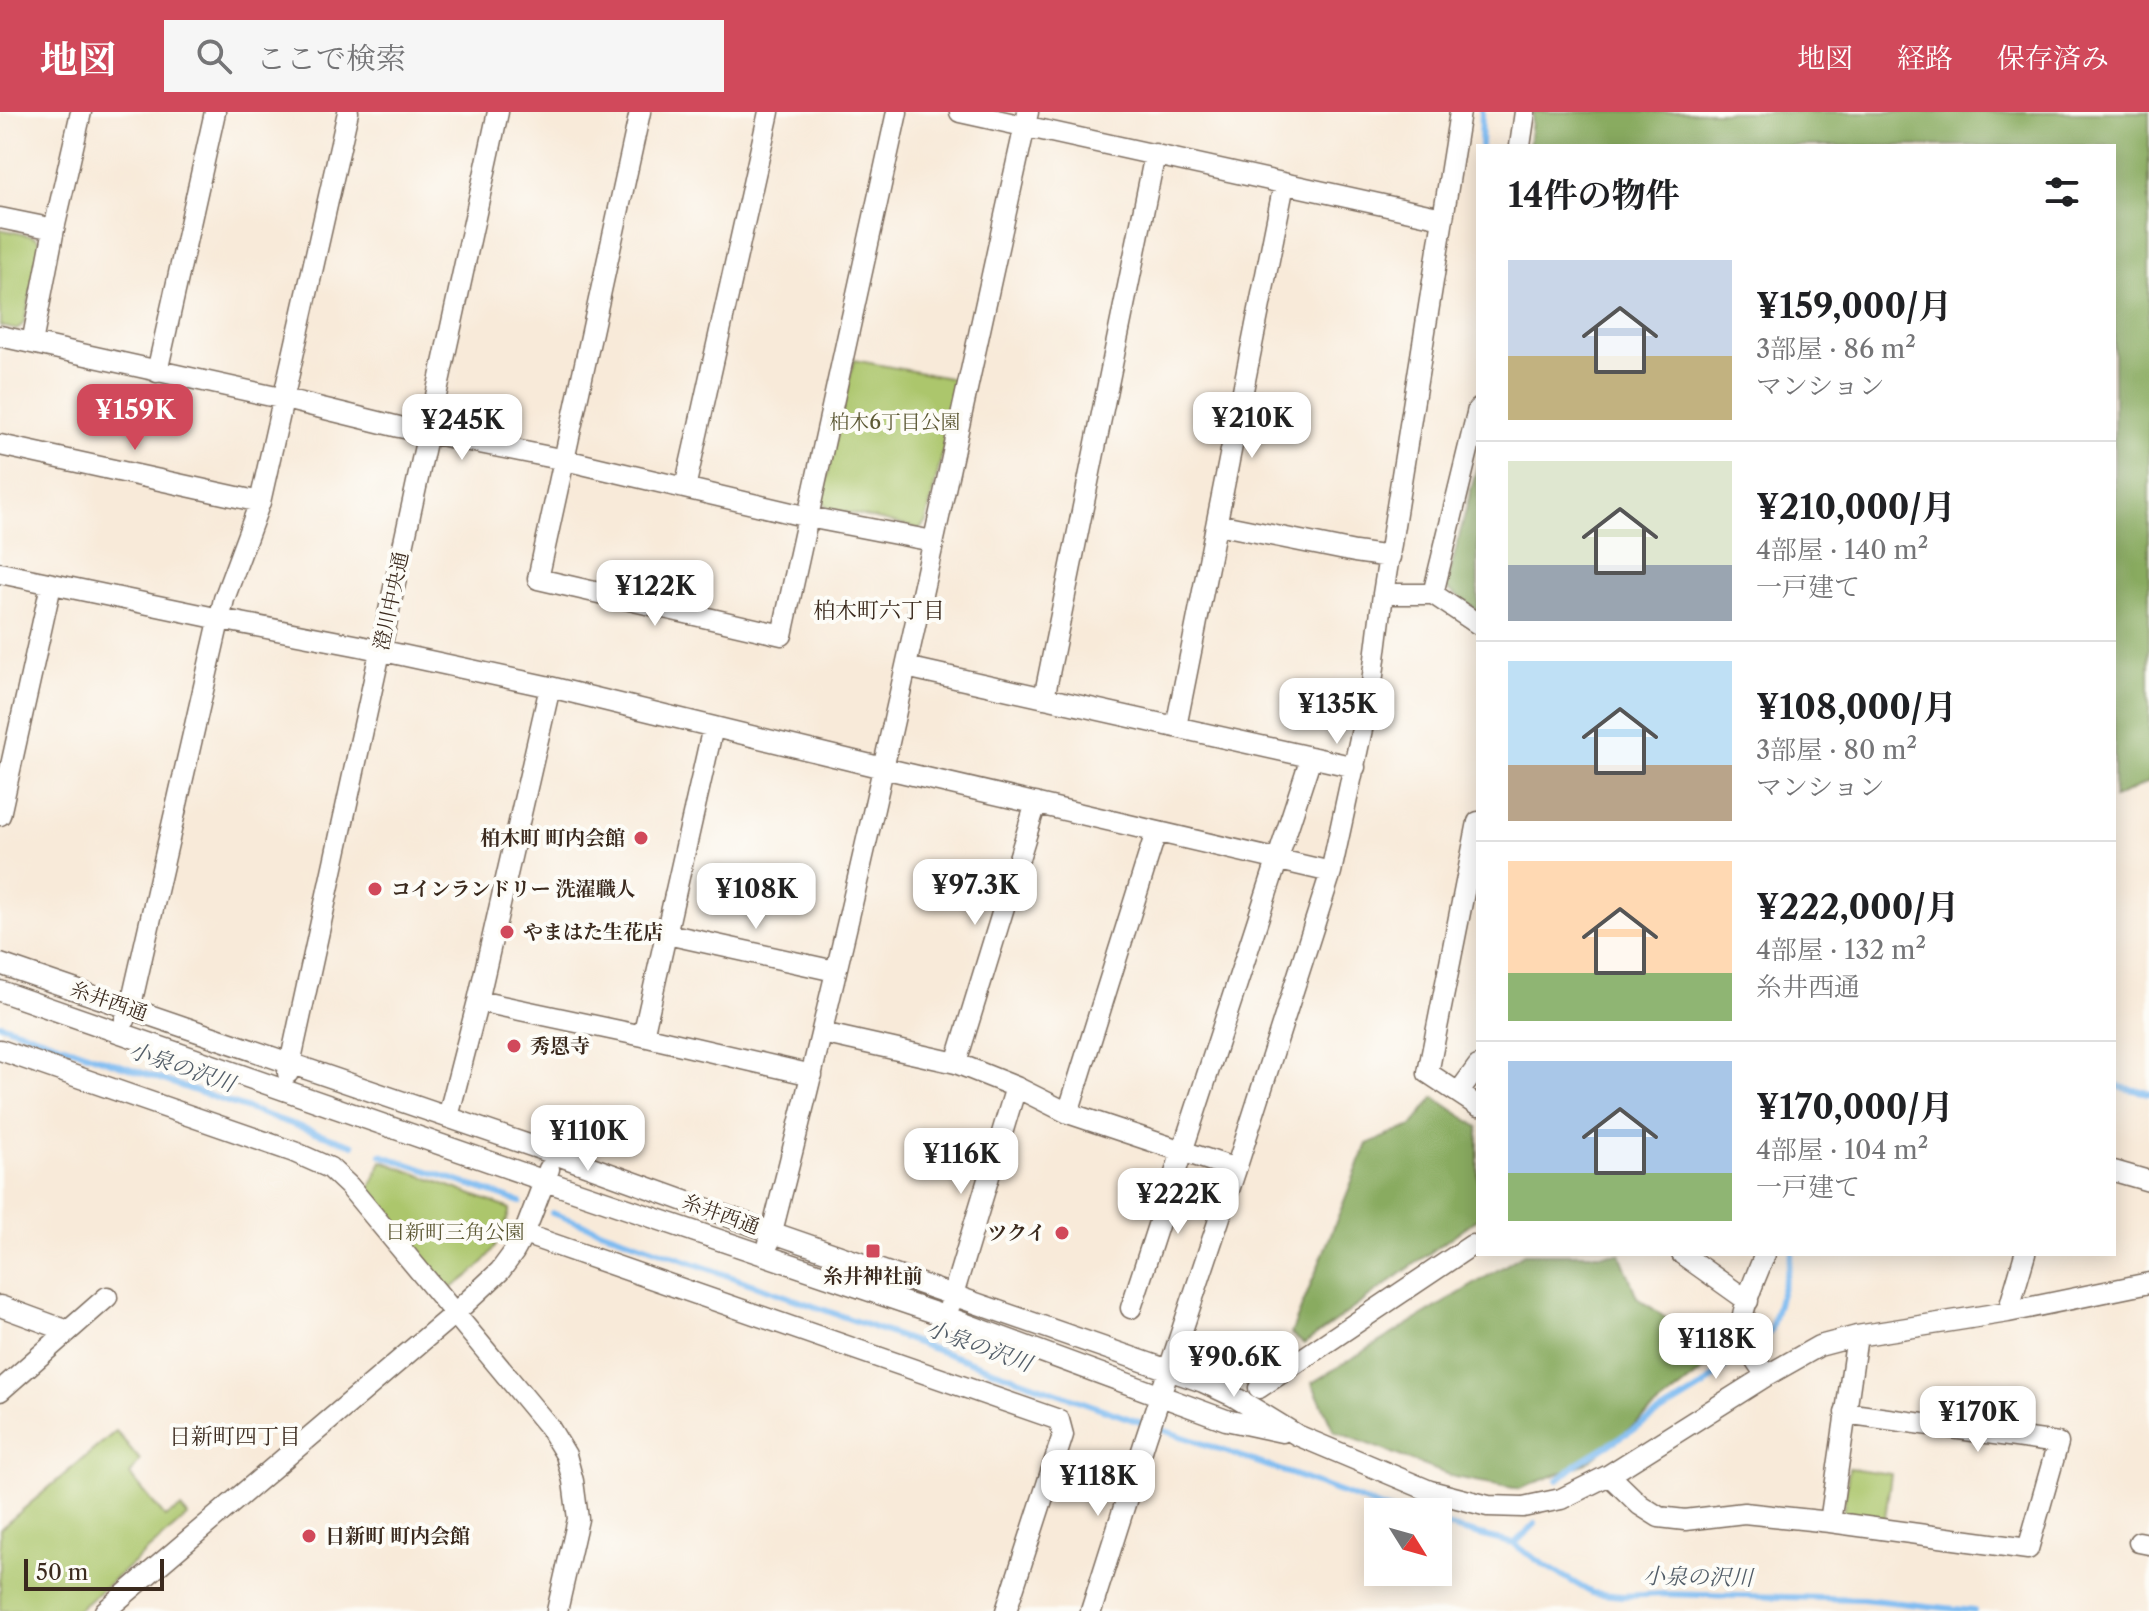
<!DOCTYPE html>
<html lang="ja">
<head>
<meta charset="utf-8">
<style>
  :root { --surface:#fff; --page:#f6f6f6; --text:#202124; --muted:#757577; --line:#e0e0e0; --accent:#d1495b }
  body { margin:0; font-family:"Libre Caslon Text","Noto Serif JP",serif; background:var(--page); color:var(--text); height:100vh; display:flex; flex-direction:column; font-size:30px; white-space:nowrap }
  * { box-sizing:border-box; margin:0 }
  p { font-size:26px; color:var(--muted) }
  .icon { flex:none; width:44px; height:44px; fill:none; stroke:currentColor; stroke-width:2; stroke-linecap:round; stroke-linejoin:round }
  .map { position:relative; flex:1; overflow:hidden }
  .details { position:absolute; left:1476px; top:32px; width:640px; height:1112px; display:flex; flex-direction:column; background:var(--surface); border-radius:0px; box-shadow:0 4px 20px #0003 }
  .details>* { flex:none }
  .needle { width:52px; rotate:127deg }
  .controls { position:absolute; left:1364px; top:1386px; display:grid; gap:16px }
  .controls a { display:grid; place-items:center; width:88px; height:88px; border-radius:0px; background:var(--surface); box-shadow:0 4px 20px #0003; font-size:40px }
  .scale { position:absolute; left:24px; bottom:20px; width:140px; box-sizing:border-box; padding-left:8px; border:4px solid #3b2a1e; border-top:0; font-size:22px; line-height:28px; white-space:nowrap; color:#3b2a1e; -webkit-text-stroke:6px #fdfcf7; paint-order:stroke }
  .price { position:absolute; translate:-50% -68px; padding:0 18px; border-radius:16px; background:#fff; color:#222; font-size:26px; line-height:52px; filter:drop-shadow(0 2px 4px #0008) }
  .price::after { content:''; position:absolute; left:50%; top:48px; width:24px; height:18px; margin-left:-12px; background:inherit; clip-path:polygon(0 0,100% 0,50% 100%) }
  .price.selected { background:var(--accent); color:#fff }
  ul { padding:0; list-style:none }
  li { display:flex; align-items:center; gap:24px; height:200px; padding:0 32px }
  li+li { border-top:2px solid var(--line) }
  li span { display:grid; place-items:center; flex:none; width:224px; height:160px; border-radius:0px; color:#555 }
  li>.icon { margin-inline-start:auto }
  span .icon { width:96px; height:96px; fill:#fffc; stroke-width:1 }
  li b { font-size:34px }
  h2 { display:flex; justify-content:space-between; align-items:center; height:96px; padding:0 32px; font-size:34px }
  header { display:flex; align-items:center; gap:48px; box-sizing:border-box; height:112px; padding:0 40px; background:var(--accent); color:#fff }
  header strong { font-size:38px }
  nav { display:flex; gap:44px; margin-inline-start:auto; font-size:28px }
  .search { width:560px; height:72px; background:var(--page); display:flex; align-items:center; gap:20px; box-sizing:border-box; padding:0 28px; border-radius:0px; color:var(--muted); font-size:30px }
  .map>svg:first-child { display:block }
  .green { fill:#acc66c; stroke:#747845; stroke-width:2 }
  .forest { fill:#89ab60; stroke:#626a3f; stroke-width:2 }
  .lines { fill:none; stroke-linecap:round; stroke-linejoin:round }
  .stream { stroke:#7ebbf1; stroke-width:6 }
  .minor-casing { stroke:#7d6d5f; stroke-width:23 }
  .minor { stroke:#fff; stroke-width:20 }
  .poi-dot { fill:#d1495b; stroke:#fdfcf7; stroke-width:3 }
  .labels { text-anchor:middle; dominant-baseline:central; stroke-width:8; stroke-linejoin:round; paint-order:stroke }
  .park-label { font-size:20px; fill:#5d5935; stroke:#fdfcf7 }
  .street-label { font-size:20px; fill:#3b2a1e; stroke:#fdfcf7 }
  .poi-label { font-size:20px; font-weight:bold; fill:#3b2a1e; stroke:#fdfcf7; text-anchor:start }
  .neighbourhood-label { font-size:22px; fill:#3b2a1e; stroke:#fdfcf7 }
  .water-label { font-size:22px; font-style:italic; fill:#525d68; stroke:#fdfcf7 }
</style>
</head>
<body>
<header>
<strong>地図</strong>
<div class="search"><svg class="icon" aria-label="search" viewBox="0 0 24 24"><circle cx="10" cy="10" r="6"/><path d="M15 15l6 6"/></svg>ここで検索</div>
<nav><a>地図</a><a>経路</a><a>保存済み</a></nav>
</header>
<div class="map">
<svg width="2149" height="1499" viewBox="0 0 2149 1499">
  <rect width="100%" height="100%" fill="#fdfcf7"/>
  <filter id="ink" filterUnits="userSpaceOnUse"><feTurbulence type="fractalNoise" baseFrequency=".0125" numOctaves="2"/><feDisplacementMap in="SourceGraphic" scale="16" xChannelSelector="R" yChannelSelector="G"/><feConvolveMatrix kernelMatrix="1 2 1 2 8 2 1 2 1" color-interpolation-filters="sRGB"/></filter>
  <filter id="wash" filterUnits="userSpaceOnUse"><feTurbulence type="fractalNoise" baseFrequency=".006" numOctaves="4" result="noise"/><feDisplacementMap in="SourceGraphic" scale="32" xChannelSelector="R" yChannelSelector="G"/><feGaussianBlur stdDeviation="1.8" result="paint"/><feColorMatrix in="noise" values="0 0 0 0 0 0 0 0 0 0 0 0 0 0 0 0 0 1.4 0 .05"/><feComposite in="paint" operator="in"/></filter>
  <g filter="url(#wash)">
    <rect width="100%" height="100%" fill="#f8ead9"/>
    <path class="green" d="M0,117L36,125L42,133L24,211L17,218L0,214Z
      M854,248L960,268L926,410L920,417L828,396L822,389Z
      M382,1049L510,1097C501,1136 482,1157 449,1178L369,1078Z
      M116,1319L140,1348L130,1363L165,1405L181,1396L188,1404L77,1499H0V1417Z
      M1849,1356L1891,1362L1885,1406L1843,1400Z"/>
    <path class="forest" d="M1533,0H2149V670L2114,686V34H1529Z
      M1478,351V499L1446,476Z
      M1434,985L1478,1015V1106L1304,1232L1291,1222L1367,1032L1412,1014Z
      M1524,1142H1620L1637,1185L1720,1245L1586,1351L1519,1377L1454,1365L1334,1319L1312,1271Z"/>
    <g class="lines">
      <path class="stream" d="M1481,34L1482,0
        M0,912L353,1033
        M2114,974L2149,981
        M381,1043L520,1090
        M552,1101L1125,1305L1294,1363L1393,1400
        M1762,1226L1770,1220L1792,1142
        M1558,1368L1578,1351L1703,1275L1735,1246
        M1438,1412L1514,1432L1544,1453L1592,1481L1622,1484L1663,1482L1863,1487L1974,1499
        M1514,1432L1535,1412"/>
    </g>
  </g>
  <g filter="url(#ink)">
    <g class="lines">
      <g class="minor-casing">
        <path id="minor" d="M640,0L538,467L782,523L897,0
          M960,0L1442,106
          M1520,34L1525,0
          M0,106L54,117
          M0,224L285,287L399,315L565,348L808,405L933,429
          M32,231L54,117L81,0
          M157,260L215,0
          M0,333L260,390
          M685,376L769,0
          M1217,412L1355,440L1390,445
          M0,461L220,507L360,534L550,575L883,656L1331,760
          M1383,482H1433L1478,512
          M1433,482L1478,297
          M906,555L1355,655
          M1044,586L1155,42
          M1176,615L1284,72
          M0,703L51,473
          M1478,710L1428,961L1478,994
          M667,822L835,859
          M0,852L555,1042L771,1120L1203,1270L1233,1284L1297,1323L1430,1379L1488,1394L1523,1395L1561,1387L1609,1363L1766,1264L1819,1234L1857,1224L2008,1200L2149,1171
          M0,879L545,1069L947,1205L1226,1308L1282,1320
          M478,889L643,924L812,963
          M125,908L130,897L224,487L260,390L348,0
          M822,921L956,951L1016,975L1068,1001L1236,1057
          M643,924L713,615
          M0,938L294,1040L330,1056L349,1074L549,1315L566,1343L573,1369L578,1407L557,1499
          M956,951L1036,691
          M288,961L498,0
          M1459,980L1478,954
          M1068,1001L1156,720
          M448,1005L478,889L550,575
          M2114,1059L2149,1069
          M524,1122L1059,1308L1063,1323L1006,1499
          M769,1131C866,756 944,377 1028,0
          M1682,1142L1748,1189
          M1765,1142C1758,1161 1735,1207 1743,1226C1748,1239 1759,1252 1766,1264
          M950,1193L1016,975
          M0,1194L68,1219
          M1131,1196L1311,645
          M2008,1200L2025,1142
          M1259,1276L1472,1133
          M0,1279L107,1185
          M1609,1363L1640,1393L1659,1405L1685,1408L1744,1401L1830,1410L2028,1437L2058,1331L1845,1301
          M1830,1410L1857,1224
          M2139,1430L2149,1432
          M105,1499L455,1201L500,1159L514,1140L524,1122L549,1057
          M1091,1499L1146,1326L1236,1057L1331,760L1372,571L1383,482L1460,0"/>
      </g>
      <use href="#minor" class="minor"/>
    </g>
  </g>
  <g class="poi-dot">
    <circle cx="641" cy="726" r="8"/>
    <circle cx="375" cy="777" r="8"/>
    <circle cx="507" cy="820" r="8"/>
    <circle cx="514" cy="934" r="8"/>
    <circle cx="1062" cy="1121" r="8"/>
    <rect x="865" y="1131" width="16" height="16" rx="4"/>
    <circle cx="309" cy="1424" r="8"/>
  </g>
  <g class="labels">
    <g class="park-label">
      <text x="895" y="310">柏木6丁目公園</text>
      <text x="455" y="1120">日新町三角公園</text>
    </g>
    <g class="street-label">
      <text transform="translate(391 489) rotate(-78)">澄川中央通</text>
      <text transform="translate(109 889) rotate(19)">糸井西通</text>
      <text transform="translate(721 1102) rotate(20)">糸井西通</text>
    </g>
    <g class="poi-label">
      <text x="625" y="726" text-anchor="end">柏木町 町内会館</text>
      <text x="391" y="777">コインランドリー 洗濯職人</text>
      <text x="523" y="820">やまはた生花店</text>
      <text x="530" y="934">秀恩寺</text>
      <text x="1046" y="1121" text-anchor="end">ツクイ</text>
      <text x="873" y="1164" text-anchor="middle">糸井神社前</text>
      <text x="325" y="1424">日新町 町内会館</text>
    </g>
    <g class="neighbourhood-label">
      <text x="879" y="498">柏木町六丁目</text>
      <text x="235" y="1324">日新町四丁目</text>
    </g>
    <g class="water-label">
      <text transform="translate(182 955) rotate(19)">小泉の沢川</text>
      <text transform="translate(979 1234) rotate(20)">小泉の沢川</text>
      <text transform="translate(1698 1465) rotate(1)">小泉の沢川</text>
    </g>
  </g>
</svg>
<div class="controls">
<a><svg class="needle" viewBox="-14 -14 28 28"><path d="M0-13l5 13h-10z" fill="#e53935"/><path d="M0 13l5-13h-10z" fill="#757577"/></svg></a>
</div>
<div class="scale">50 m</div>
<b class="price selected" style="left:135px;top:340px">¥159K</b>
<b class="price" style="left:1252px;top:348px">¥210K</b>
<b class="price" style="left:462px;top:350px">¥245K</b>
<b class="price" style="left:655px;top:516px">¥122K</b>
<b class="price" style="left:1337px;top:634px">¥135K</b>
<b class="price" style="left:975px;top:815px">¥97.3K</b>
<b class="price" style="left:756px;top:819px">¥108K</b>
<b class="price" style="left:588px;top:1061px">¥110K</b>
<b class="price" style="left:961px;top:1084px">¥116K</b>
<b class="price" style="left:1178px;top:1124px">¥222K</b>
<b class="price" style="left:1716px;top:1269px">¥118K</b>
<b class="price" style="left:1234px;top:1287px">¥90.6K</b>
<b class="price" style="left:1978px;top:1342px">¥170K</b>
<b class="price" style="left:1098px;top:1406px">¥118K</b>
<section class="details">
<h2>14件の物件<svg class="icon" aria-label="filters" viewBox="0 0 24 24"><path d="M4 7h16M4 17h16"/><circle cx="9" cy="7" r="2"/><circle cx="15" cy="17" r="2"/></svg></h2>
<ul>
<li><span style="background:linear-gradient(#c9d6e8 60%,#c2b280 0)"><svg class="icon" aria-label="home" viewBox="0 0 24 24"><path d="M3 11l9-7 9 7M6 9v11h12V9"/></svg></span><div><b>¥159,000/月</b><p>3部屋 · 86 m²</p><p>マンション</p></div></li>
<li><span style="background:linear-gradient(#dfe7d0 65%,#9aa5b1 0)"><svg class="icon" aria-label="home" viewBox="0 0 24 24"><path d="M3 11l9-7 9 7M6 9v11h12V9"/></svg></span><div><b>¥210,000/月</b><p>4部屋 · 140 m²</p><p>一戸建て</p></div></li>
<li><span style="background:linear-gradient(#bfe0f5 65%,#b9a48a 0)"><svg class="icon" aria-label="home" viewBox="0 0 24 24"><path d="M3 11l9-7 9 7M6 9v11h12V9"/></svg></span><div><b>¥108,000/月</b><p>3部屋 · 80 m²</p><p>マンション</p></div></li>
<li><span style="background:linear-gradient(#ffd9b3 70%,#8fb573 0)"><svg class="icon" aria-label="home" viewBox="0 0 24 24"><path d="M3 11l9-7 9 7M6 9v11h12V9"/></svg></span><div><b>¥222,000/月</b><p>4部屋 · 132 m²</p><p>糸井西通</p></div></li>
<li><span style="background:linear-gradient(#a9c7e8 70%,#8fb573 0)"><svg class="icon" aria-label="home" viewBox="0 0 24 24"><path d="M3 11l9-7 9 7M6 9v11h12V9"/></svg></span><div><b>¥170,000/月</b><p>4部屋 · 104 m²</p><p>一戸建て</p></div></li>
</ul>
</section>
</div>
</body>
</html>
